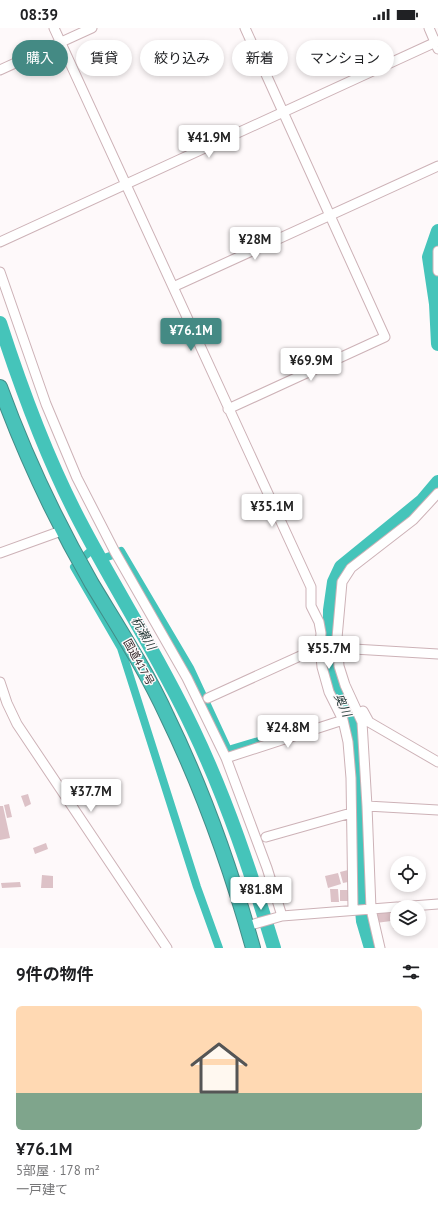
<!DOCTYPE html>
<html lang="ja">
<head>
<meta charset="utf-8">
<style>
  :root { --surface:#fff; --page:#f2f2f2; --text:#202124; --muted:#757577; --accent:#448a84 }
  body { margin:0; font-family:"PT Sans","Noto Sans JP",sans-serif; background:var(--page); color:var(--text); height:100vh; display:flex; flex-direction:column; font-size:15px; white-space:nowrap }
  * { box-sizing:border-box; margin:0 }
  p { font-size:13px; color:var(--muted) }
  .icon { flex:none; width:22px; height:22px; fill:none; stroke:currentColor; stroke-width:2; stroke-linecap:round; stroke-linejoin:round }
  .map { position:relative; height:920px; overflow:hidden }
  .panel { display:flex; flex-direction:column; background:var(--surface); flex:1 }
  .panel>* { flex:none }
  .guide { position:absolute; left:12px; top:12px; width:414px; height:36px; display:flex; gap:8px }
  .fabs { position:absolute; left:390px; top:828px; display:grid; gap:8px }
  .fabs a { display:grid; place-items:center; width:36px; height:36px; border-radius:50%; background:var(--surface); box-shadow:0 2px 6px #0003; font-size:20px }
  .price { position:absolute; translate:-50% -34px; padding:0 9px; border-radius:4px; background:#fff; color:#222; font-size:13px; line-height:26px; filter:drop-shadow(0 1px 2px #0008) }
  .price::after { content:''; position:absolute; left:50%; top:24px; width:12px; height:9px; margin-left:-6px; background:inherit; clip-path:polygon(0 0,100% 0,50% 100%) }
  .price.on { background:var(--accent); color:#fff }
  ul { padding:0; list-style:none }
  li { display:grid; align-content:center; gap:8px; height:212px; padding:0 16px }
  li span { display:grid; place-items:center; height:124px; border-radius:6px; color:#555 }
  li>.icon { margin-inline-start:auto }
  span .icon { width:72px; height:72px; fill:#fffc; stroke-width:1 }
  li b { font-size:17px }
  h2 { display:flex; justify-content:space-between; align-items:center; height:48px; padding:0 16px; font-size:17px }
  .pill { padding:0 14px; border-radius:18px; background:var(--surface); box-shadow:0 2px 6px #0003; font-size:14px; line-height:36px }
  .pill.on { background:var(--accent); color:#fff }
  .status { display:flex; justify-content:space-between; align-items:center; height:28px; padding:0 20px; background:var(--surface); direction:ltr }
  .status svg { height:11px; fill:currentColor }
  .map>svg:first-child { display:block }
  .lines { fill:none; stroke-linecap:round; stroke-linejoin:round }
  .canal { stroke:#45c4ba; stroke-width:8 }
  .river { stroke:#45c4ba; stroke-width:14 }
  .building { fill:#ddc2c7 }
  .minor-casing { stroke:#cdb2b7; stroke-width:11 }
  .highway-casing { stroke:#428c87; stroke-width:16 }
  .minor { stroke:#fff; stroke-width:9 }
  .highway { stroke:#49c2b9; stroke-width:14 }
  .labels { text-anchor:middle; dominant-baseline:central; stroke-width:3; stroke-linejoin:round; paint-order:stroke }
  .street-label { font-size:11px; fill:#34292b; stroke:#fef9fa }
  .water-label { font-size:12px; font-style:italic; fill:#1f3533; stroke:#fef9fa }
</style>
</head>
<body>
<div class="status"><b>08:39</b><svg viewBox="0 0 49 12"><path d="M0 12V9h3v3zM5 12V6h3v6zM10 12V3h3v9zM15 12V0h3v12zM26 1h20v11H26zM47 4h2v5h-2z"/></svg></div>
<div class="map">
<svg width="438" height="920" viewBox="0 0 438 920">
  <rect width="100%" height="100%" fill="#fef9fa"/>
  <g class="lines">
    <path class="canal" d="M121,523L190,640L228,722L313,697
      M86,527L94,520
      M101,531L113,527
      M74,539L121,620L197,859L219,920"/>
    <path class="river" d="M438,203L429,229L436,276L438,316
      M0,295C21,360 44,423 75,484C112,557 158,626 193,701C227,772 251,845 274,920
      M371,920L363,893L361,871L358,722L353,698L339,668L329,639L330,582L334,554L341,539L422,473L438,454"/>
  </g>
  <path class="building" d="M28,766L31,776L25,779L21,768Z
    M9,776L12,789L7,790L4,777Z
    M0,778H3L10,810L0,812Z
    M46,815L48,821L35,826L33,820Z
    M348,842V854L343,855L340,844Z
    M338,845L341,856L328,860L325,848Z
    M42,847L53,848V860H41Z
    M20,854L21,859L2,860L1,855Z
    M330,861H338L339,874H331Z
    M340,862H348V873H340Z
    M390,883L391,893L376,895L375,885Z
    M392,892H397V901H393Z"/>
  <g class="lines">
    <g class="minor-casing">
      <path id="minor" d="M54,0L311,559V578L319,594L321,605L320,619L322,639L329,664L343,692L348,714L351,750L353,882
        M429,0L438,21
        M0,42L92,0
        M0,214L438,13
        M438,223V243
        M0,244L46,376L77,450L115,524L187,650L226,730L267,840L282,888
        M173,259L438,138
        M228,381L385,309L245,0
        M438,465L413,492L351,540L342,554L337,610L339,638L345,657L362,694L367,778L438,782
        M0,525L64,502
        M0,654L7,675L17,696L167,920
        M208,670L320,619L438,626
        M363,683L369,694L438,734
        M226,730L343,692
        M367,778L371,881L380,920
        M266,809L351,785
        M399,879L438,876
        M247,898L282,888L397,879"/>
    </g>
    <g class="highway-casing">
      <path id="highway" d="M0,359C24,425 57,495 92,556C118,599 146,642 167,688C203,762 231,841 253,920"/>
    </g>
    <use href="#minor" class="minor"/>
    <use href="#highway" class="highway"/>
  </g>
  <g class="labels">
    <g class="street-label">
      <text transform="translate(139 634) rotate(61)">国道417号</text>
    </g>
    <g class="water-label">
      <text transform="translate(144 605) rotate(60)">杭瀬川</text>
      <text transform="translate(343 677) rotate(66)">奥川</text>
    </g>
  </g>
</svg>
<div class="fabs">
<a><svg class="icon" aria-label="locate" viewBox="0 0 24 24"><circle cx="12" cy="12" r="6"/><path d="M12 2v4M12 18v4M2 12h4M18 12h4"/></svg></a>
<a><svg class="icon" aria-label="layers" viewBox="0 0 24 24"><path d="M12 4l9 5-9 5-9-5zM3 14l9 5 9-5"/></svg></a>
</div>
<b class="price" style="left:209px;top:131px">¥41.9M</b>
<b class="price" style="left:255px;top:233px">¥28M</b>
<b class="price on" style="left:191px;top:324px">¥76.1M</b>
<b class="price" style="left:311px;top:354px">¥69.9M</b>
<b class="price" style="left:272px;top:500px">¥35.1M</b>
<b class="price" style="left:329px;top:642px">¥55.7M</b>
<b class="price" style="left:288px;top:721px">¥24.8M</b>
<b class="price" style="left:91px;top:785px">¥37.7M</b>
<b class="price" style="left:261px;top:883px">¥81.8M</b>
<div class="guide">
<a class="pill on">購入</a>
<a class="pill">賃貸</a>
<a class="pill">絞り込み</a>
<a class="pill">新着</a>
<a class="pill">マンション</a>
</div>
</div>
<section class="panel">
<h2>9件の物件<svg class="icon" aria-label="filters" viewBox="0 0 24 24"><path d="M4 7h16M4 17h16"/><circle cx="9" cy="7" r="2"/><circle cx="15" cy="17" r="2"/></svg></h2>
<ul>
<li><span style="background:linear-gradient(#ffd9b3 70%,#7fa58c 0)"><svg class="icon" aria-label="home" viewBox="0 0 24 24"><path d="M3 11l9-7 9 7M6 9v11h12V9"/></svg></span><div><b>¥76.1M</b><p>5部屋 · 178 m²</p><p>一戸建て</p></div></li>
</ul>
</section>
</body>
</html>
